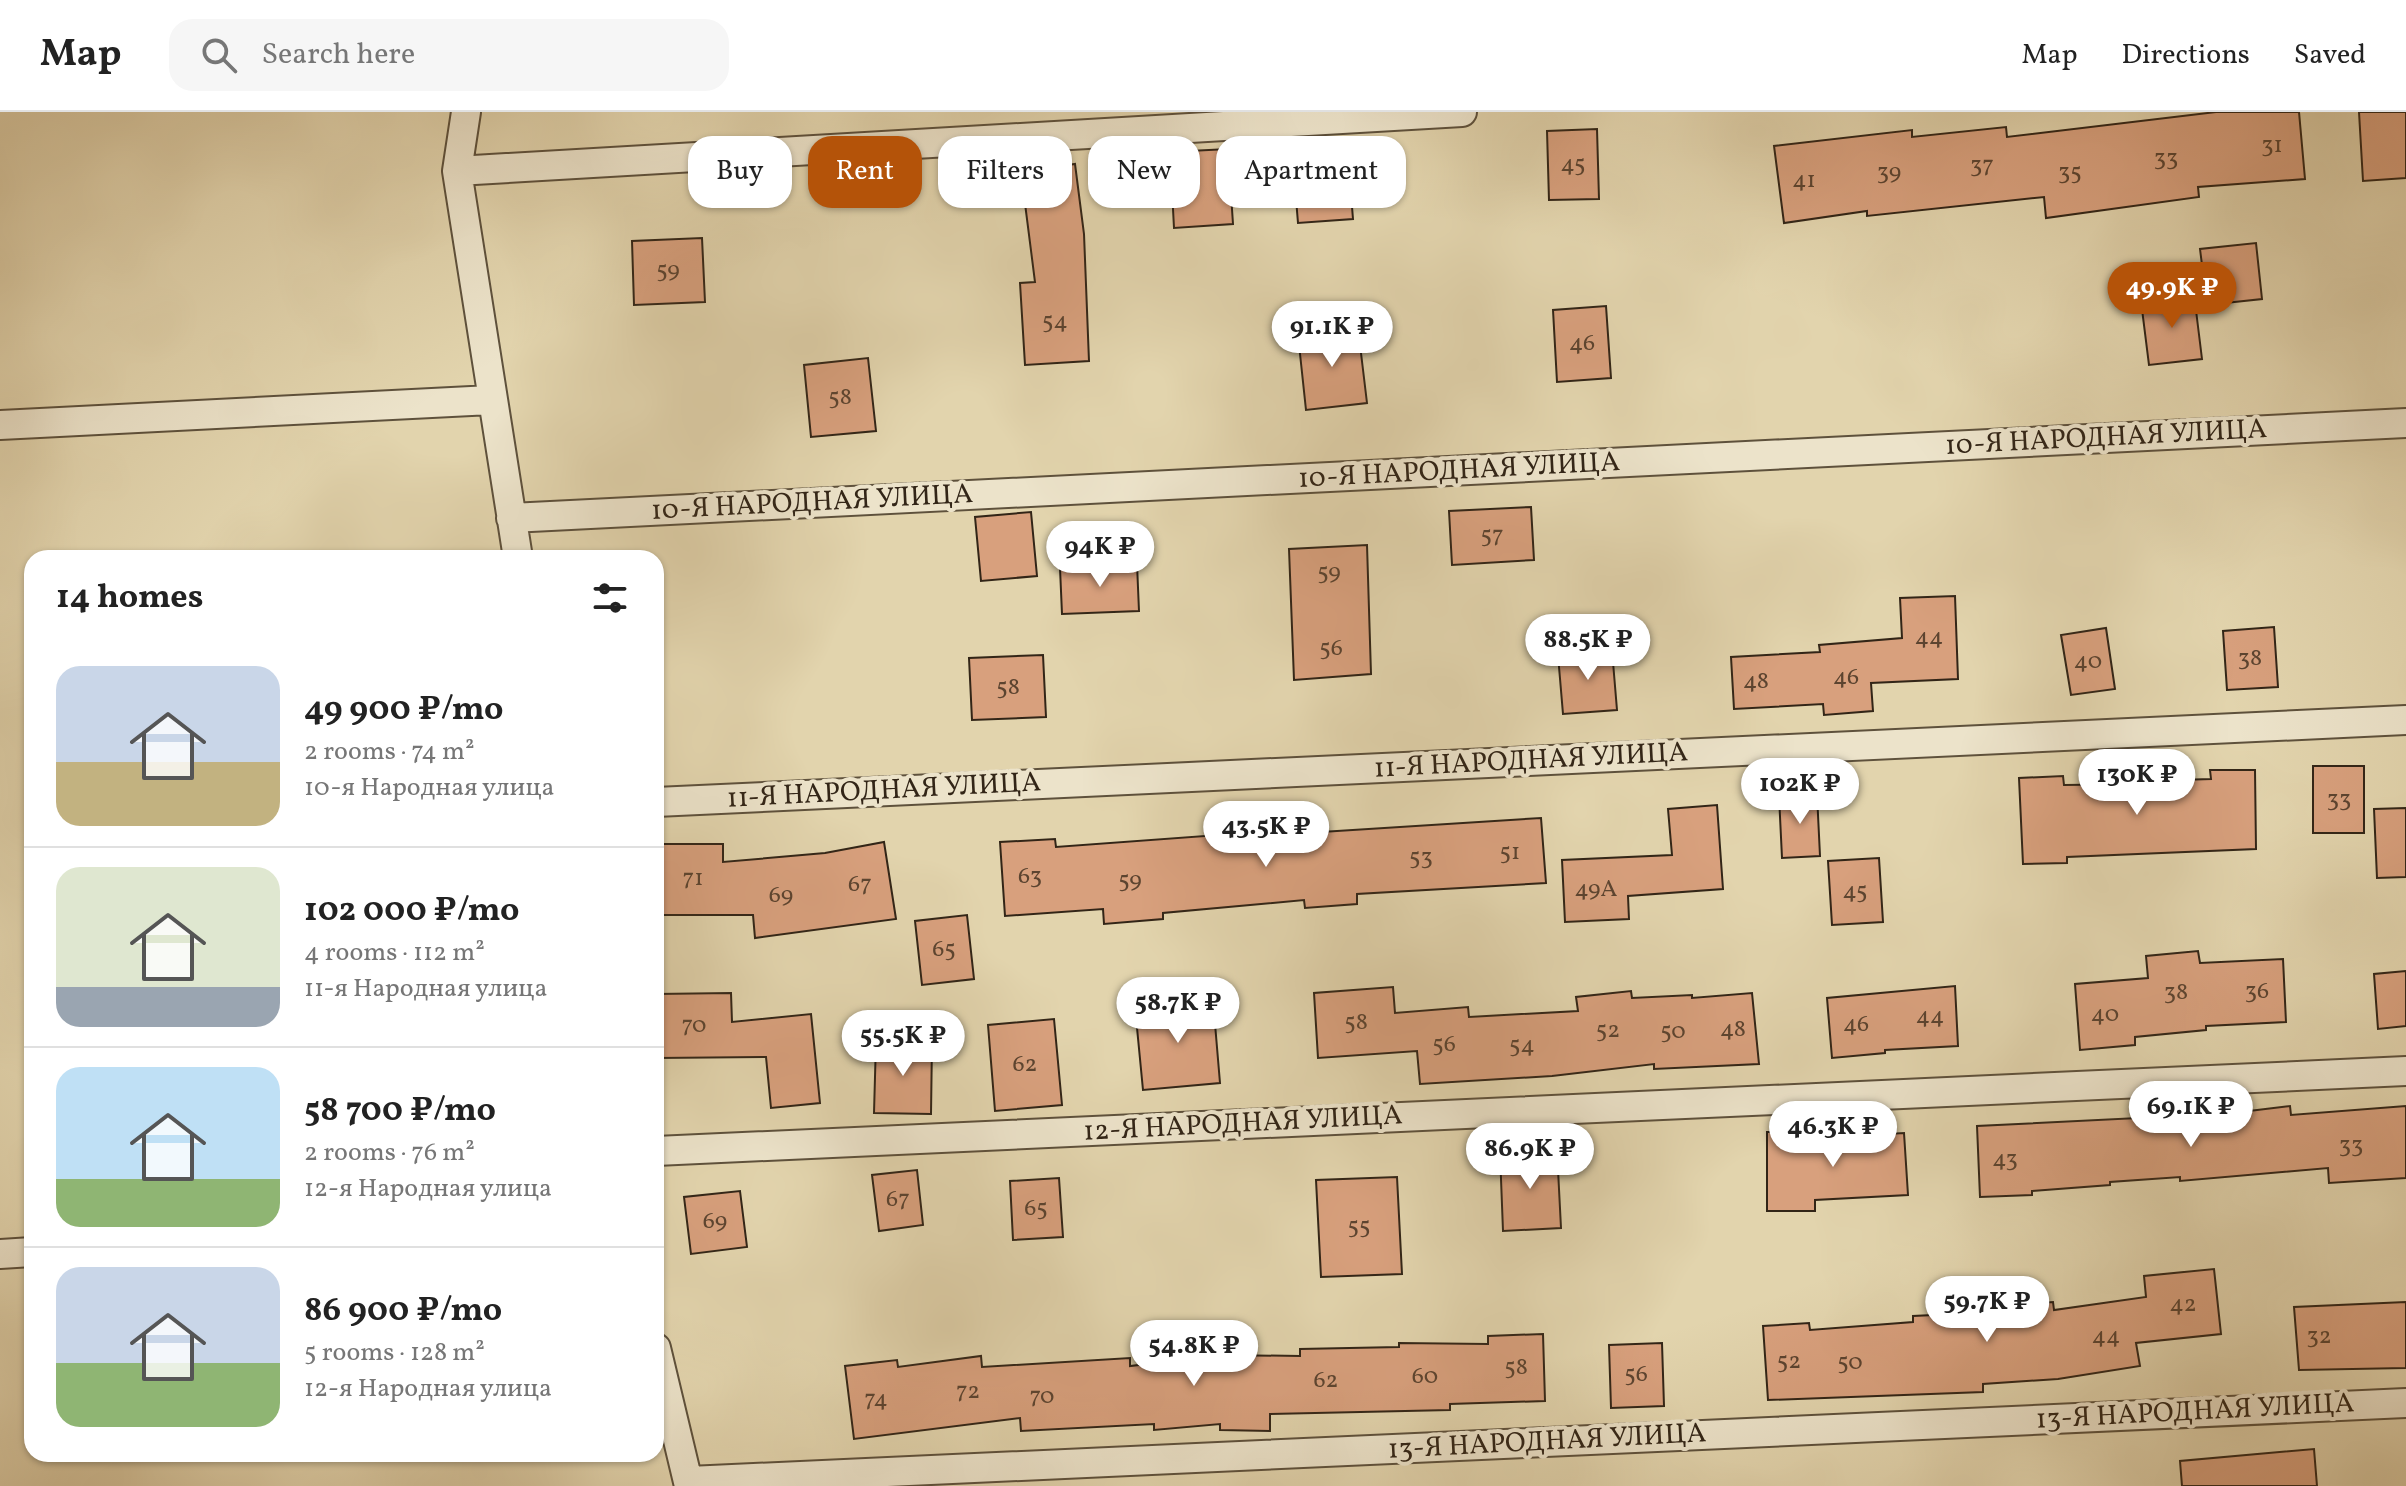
<!DOCTYPE html>
<html lang="en">
<head>
<meta charset="utf-8">
<style>
  :root { --surface:#fff; --page:#f6f6f6; --text:#222; --muted:#767676; --line:#e0e0e0; --accent:#b45309 }
  body { margin:0; font-family:Vollkorn,serif; background:var(--page); color:var(--text); height:100vh; display:flex; flex-direction:column; font-size:30px; white-space:nowrap }
  * { box-sizing:border-box; margin:0 }
  p { font-size:26px; color:var(--muted) }
  .icon { flex:none; width:44px; height:44px; fill:none; stroke:currentColor; stroke-width:2; stroke-linecap:round; stroke-linejoin:round }
  .map { position:relative; flex:1; overflow:hidden }
  .panel { position:absolute; left:24px; top:438px; width:640px; height:912px; display:flex; flex-direction:column; background:var(--surface); border-radius:24px; box-shadow:0 2px 6px #0004 }
  .panel>* { flex:none }
  .banner { position:absolute; left:688px; top:24px; width:760px; height:72px; display:flex; gap:16px }
  .price { position:absolute; translate:-50% -68px; padding:0 18px; border-radius:28px; background:#fff; color:#222; font-size:26px; line-height:52px; filter:drop-shadow(0 2px 4px #0008) }
  .price::after { content:''; position:absolute; left:50%; top:48px; width:24px; height:18px; margin-left:-12px; background:inherit; clip-path:polygon(0 0,100% 0,50% 100%) }
  .price.active { background:var(--accent); color:#fff }
  ul { padding:0; list-style:none }
  li { display:flex; align-items:center; gap:24px; height:200px; padding:0 32px }
  li+li { border-top:2px solid var(--line) }
  li span { display:grid; place-items:center; flex:none; width:224px; height:160px; border-radius:24px; color:#555 }
  li>.icon { margin-inline-start:auto }
  span .icon { width:96px; height:96px; fill:#fffc; stroke-width:1 }
  li b { font-size:34px }
  h2 { display:flex; justify-content:space-between; align-items:center; height:96px; padding:0 32px; font-size:34px }
  .tag { padding:0 28px; border-radius:24px; background:var(--surface); box-shadow:0 2px 6px #0004; font-size:28px; line-height:72px }
  .tag.active { background:var(--accent); color:#fff }
  header { display:flex; align-items:center; gap:48px; box-sizing:border-box; height:112px; padding:0 40px; background:var(--surface); border-bottom:2px solid var(--line) }
  header strong { font-size:38px }
  nav { display:flex; gap:44px; margin-inline-start:auto; font-size:28px }
  .search { width:560px; height:72px; background:var(--page); display:flex; align-items:center; gap:20px; box-sizing:border-box; padding:0 28px; border-radius:24px; color:var(--muted); font-size:30px }
  .map>svg:first-child { display:block }
  .building { fill:#d8a07d; stroke:#322517; stroke-width:2 }
  .lines { fill:none; stroke-linecap:round; stroke-linejoin:round }
  .street-casing { stroke:#5e513c; stroke-width:32 }
  .street { stroke:#ece3ca; stroke-width:28 }
  .labels { text-anchor:middle; dominant-baseline:central; stroke-width:8; stroke-linejoin:round; paint-order:stroke }
  .number-label { font-size:24px; fill:#5c4430 }
  .street-label { font-size:28px; fill:#322517; stroke:#ece3ca }
</style>
</head>
<body>
<header>
<strong>Map</strong>
<div class="search"><svg class="icon" aria-label="search" viewBox="0 0 24 24"><circle cx="10" cy="10" r="6"/><path d="M15 15l6 6"/></svg>Search here</div>
<nav><a>Map</a><a>Directions</a><a>Saved</a></nav>
</header>
<div class="map">
<svg width="2406" height="1374" viewBox="0 0 2406 1374">
  <rect width="100%" height="100%" fill="#e2d4ad"/>
  <filter id="stains"><feTurbulence type="fractalNoise" baseFrequency=".0025" numOctaves="4"/><feColorMatrix values="0 0 0 0 .2 0 0 0 0 .09 0 0 0 0 .02 0 0 0 .5 -.17"/></filter>
  <radialGradient id="worn" r=".72"><stop offset=".6" stop-color="#630" stop-opacity="0"/><stop offset="1" stop-color="#630" stop-opacity=".3"/></radialGradient>
  <path class="building" d="M2216,0H2299L2305,67L2198,75L2199,85L2046,106L2044,85L1867,104V99L1784,111L1774,34L1912,18V25L2006,15L2007,25Z
    M2359,0H2406V66L2363,69Z
    M1597,17L1599,87L1549,88L1547,19Z
    M1347,33L1353,107L1298,111L1292,38Z
    M1228,37L1233,112L1174,116L1170,40Z
    M1075,52L1084,122L1089,249L1025,253L1020,171L1035,170L1021,60Z
    M702,126L705,190L634,193L632,129Z
    M2256,131L2262,187L2207,193L2200,137Z
    M2194,182L2202,247L2149,253L2141,189Z
    M1606,194L1611,266L1557,270L1553,198Z
    M1358,216L1367,291L1306,298L1298,223Z
    M868,246L876,319L811,325L804,253Z
    M1531,395L1534,448L1452,453L1449,399Z
    M1031,400L1037,464L981,469L975,405Z
    M1367,433L1371,562L1294,568L1289,437Z
    M1137,452L1139,499L1062,502L1060,456Z
    M1955,484L1958,567L1871,571L1873,599L1824,603L1823,592L1734,597L1731,545L1820,540L1819,533L1902,526L1900,486Z
    M2274,515L2278,575L2227,578L2223,519Z
    M2106,516L2115,577L2071,583L2061,523Z
    M1612,538L1617,598L1563,602L1558,543Z
    M1043,543L1046,605L972,608L969,546Z
    M2313,654H2364V721H2313Z
    M2210,658H2255L2256,737L2067,745V751L2023,752L2019,666L2063,664L2064,673L2145,672V669L2211,667Z
    M1817,682L1820,744L1782,746L1779,684Z
    M1717,693L1723,777L1628,784L1629,807L1565,810L1562,748L1672,743L1668,697Z
    M2406,696V765L2377,766L2374,697Z
    M1541,706L1546,771L1357,782V792L1305,796L1304,788L1163,801V807L1104,812L1103,797L1005,804L1000,730L1055,727L1056,735L1259,720V724Z
    M884,730L896,807L755,826L753,803H662V732H723V750L825,741Z
    M1879,746L1883,810L1832,813L1828,749Z
    M967,803L974,867L922,873L915,809Z
    M2198,839L2200,851L2283,847L2286,910L2206,914V918L2135,925V933L2080,938L2075,872L2148,866L2146,844Z
    M2406,859V914L2378,917L2374,862Z
    M1955,874L1958,934L1885,938V941L1832,946L1827,886Z
    M1393,875L1395,901L1468,895L1469,905L1578,899L1576,885L1631,879L1632,886L1692,883V886L1752,881L1759,952L1654,957V952L1552,964L1420,972L1417,939L1318,946L1314,881Z
    M731,881L732,910L811,902L820,991L771,996L766,945L657,946L656,882Z
    M1213,888L1220,971L1143,978L1135,895Z
    M1054,907L1062,993L995,999L988,913Z
    M876,929L932,930L931,1002L874,1001Z
    M2290,994L2291,1003L2406,994V1066L2329,1071L2328,1056L2180,1069V1065L2110,1070V1073L2032,1079V1083L1980,1085L1977,1014L2158,1005V1010Z
    M1767,1020H1815V1026L1904,1021L1908,1083L1815,1088V1099H1767Z
    M1557,1038L1561,1116L1503,1119L1500,1041Z
    M917,1058L923,1113L879,1119L872,1063Z
    M1397,1065L1402,1162L1321,1165L1316,1068Z
    M1059,1066L1063,1125L1013,1128L1010,1069Z
    M740,1079L747,1135L691,1142L684,1085Z
    M2214,1157L2221,1222L2136,1231L2140,1254L2058,1267L1983,1272V1280L1768,1288L1763,1214L1809,1211L1810,1218L1913,1210V1204L1996,1200V1194L2053,1190L2054,1198L2146,1185L2144,1164Z
    M2406,1190V1256L2299,1258L2294,1195Z
    M1543,1222L1545,1289L1450,1292V1298L1270,1302V1319L1220,1318V1312L1154,1318V1312L1021,1319L1020,1306L854,1327L845,1254L897,1248L898,1255L981,1244L982,1255L1130,1246V1254L1221,1243L1300,1244V1237L1399,1235V1231L1488,1232V1224Z
    M1662,1231L1664,1294L1611,1296L1609,1233Z
    M2314,1337L2317,1374H2182L2180,1349Z"/>
  <g class="lines">
    <g class="street-casing">
      <path id="street" d="M466,0L457,59L518,446
        M457,59L1462,0
        M0,313L491,288
        M511,406L2406,311
        M656,690L2406,608
        M656,1039L2406,959
        M0,1142L32,1140
        M656,1236L689,1374
        M689,1369L2406,1291"/>
    </g>
    <use href="#street" class="street"/>
  </g>
  <g class="labels">
    <g class="number-label">
      <text x="2272" y="34">31</text>
      <text x="2166" y="47">33</text>
      <text x="1573" y="53">45</text>
      <text x="1982" y="54">37</text>
      <text x="1889" y="61">39</text>
      <text x="2070" y="61">35</text>
      <text x="1804" y="69">41</text>
      <text x="668" y="159">59</text>
      <text x="1055" y="210">54</text>
      <text x="1582" y="232">46</text>
      <text x="840" y="286">58</text>
      <text x="1492" y="424">57</text>
      <text x="1329" y="461">59</text>
      <text x="1929" y="526">44</text>
      <text x="1331" y="537">56</text>
      <text x="2250" y="547">38</text>
      <text x="2088" y="550">40</text>
      <text x="1846" y="566">46</text>
      <text x="1756" y="570">48</text>
      <text x="1008" y="576">58</text>
      <text x="2339" y="688">33</text>
      <text x="1510" y="741">51</text>
      <text x="1421" y="746">53</text>
      <text x="1030" y="765">63</text>
      <text x="693" y="767">71</text>
      <text x="1130" y="769">59</text>
      <text x="860" y="773">67</text>
      <text x="1596" y="778">49А</text>
      <text x="1855" y="780">45</text>
      <text x="781" y="784">69</text>
      <text x="944" y="838">65</text>
      <text x="2257" y="880">36</text>
      <text x="2176" y="881">38</text>
      <text x="2105" y="903">40</text>
      <text x="1930" y="905">44</text>
      <text x="1356" y="911">58</text>
      <text x="1856" y="913">46</text>
      <text x="694" y="914">70</text>
      <text x="1733" y="918">48</text>
      <text x="1608" y="919">52</text>
      <text x="1673" y="920">50</text>
      <text x="1444" y="933">56</text>
      <text x="1522" y="934">54</text>
      <text x="1025" y="953">62</text>
      <text x="2351" y="1034">33</text>
      <text x="2005" y="1048">43</text>
      <text x="898" y="1088">67</text>
      <text x="1036" y="1097">65</text>
      <text x="715" y="1110">69</text>
      <text x="1359" y="1115">55</text>
      <text x="2183" y="1193">42</text>
      <text x="2106" y="1225">44</text>
      <text x="2319" y="1225">32</text>
      <text x="1789" y="1250">52</text>
      <text x="1850" y="1251">50</text>
      <text x="1516" y="1256">58</text>
      <text x="1636" y="1263">56</text>
      <text x="1425" y="1265">60</text>
      <text x="1326" y="1269">62</text>
      <text x="968" y="1280">72</text>
      <text x="1042" y="1285">70</text>
      <text x="876" y="1288">74</text>
    </g>
    <g class="street-label">
      <text transform="translate(2106 326) rotate(-3)">10-Я НАРОДНАЯ УЛИЦА</text>
      <text transform="translate(1459 359) rotate(-3)">10-Я НАРОДНАЯ УЛИЦА</text>
      <text transform="translate(812 391) rotate(-3)">10-Я НАРОДНАЯ УЛИЦА</text>
      <text transform="translate(1531 649) rotate(-3)">11-Я НАРОДНАЯ УЛИЦА</text>
      <text transform="translate(884 679) rotate(-3)">11-Я НАРОДНАЯ УЛИЦА</text>
      <text transform="translate(1243 1012) rotate(-3)">12-Я НАРОДНАЯ УЛИЦА</text>
      <text transform="translate(2195 1300) rotate(-3)">13-Я НАРОДНАЯ УЛИЦА</text>
      <text transform="translate(1547 1330) rotate(-3)">13-Я НАРОДНАЯ УЛИЦА</text>
    </g>
  </g>
  <rect width="100%" height="100%" filter="url(#stains)"/>
  <rect width="100%" height="100%" fill="url(#worn)"/>
</svg>
<b class="price active" style="left:2172px;top:218px">49.9K ₽</b>
<b class="price" style="left:1332px;top:257px">91.1K ₽</b>
<b class="price" style="left:1100px;top:477px">94K ₽</b>
<b class="price" style="left:1588px;top:570px">88.5K ₽</b>
<b class="price" style="left:2137px;top:705px">130K ₽</b>
<b class="price" style="left:1800px;top:714px">102K ₽</b>
<b class="price" style="left:1266px;top:757px">43.5K ₽</b>
<b class="price" style="left:1178px;top:933px">58.7K ₽</b>
<b class="price" style="left:903px;top:966px">55.5K ₽</b>
<b class="price" style="left:2191px;top:1037px">69.1K ₽</b>
<b class="price" style="left:1833px;top:1057px">46.3K ₽</b>
<b class="price" style="left:1530px;top:1079px">86.9K ₽</b>
<b class="price" style="left:1987px;top:1232px">59.7K ₽</b>
<b class="price" style="left:1194px;top:1276px">54.8K ₽</b>
<div class="banner">
<a class="tag">Buy</a>
<a class="tag active">Rent</a>
<a class="tag">Filters</a>
<a class="tag">New</a>
<a class="tag">Apartment</a>
</div>
<section class="panel">
<h2>14 homes<svg class="icon" aria-label="filters" viewBox="0 0 24 24"><path d="M4 7h16M4 17h16"/><circle cx="9" cy="7" r="2"/><circle cx="15" cy="17" r="2"/></svg></h2>
<ul>
<li><span style="background:linear-gradient(#c9d6e8 60%,#c2b280 0)"><svg class="icon" aria-label="home" viewBox="0 0 24 24"><path d="M3 11l9-7 9 7M6 9v11h12V9"/></svg></span><div><b>49 900 ₽/mo</b><p>2 rooms · 74 m²</p><p>10-я Народная улица</p></div></li>
<li><span style="background:linear-gradient(#dfe7d0 75%,#9aa5b1 0)"><svg class="icon" aria-label="home" viewBox="0 0 24 24"><path d="M3 11l9-7 9 7M6 9v11h12V9"/></svg></span><div><b>102 000 ₽/mo</b><p>4 rooms · 112 m²</p><p>11-я Народная улица</p></div></li>
<li><span style="background:linear-gradient(#bfe0f5 70%,#8fb573 0)"><svg class="icon" aria-label="home" viewBox="0 0 24 24"><path d="M3 11l9-7 9 7M6 9v11h12V9"/></svg></span><div><b>58 700 ₽/mo</b><p>2 rooms · 76 m²</p><p>12-я Народная улица</p></div></li>
<li><span style="background:linear-gradient(#c9d6e8 60%,#8fb573 0)"><svg class="icon" aria-label="home" viewBox="0 0 24 24"><path d="M3 11l9-7 9 7M6 9v11h12V9"/></svg></span><div><b>86 900 ₽/mo</b><p>5 rooms · 128 m²</p><p>12-я Народная улица</p></div></li>
</ul>
</section>
</div>
</body>
</html>
